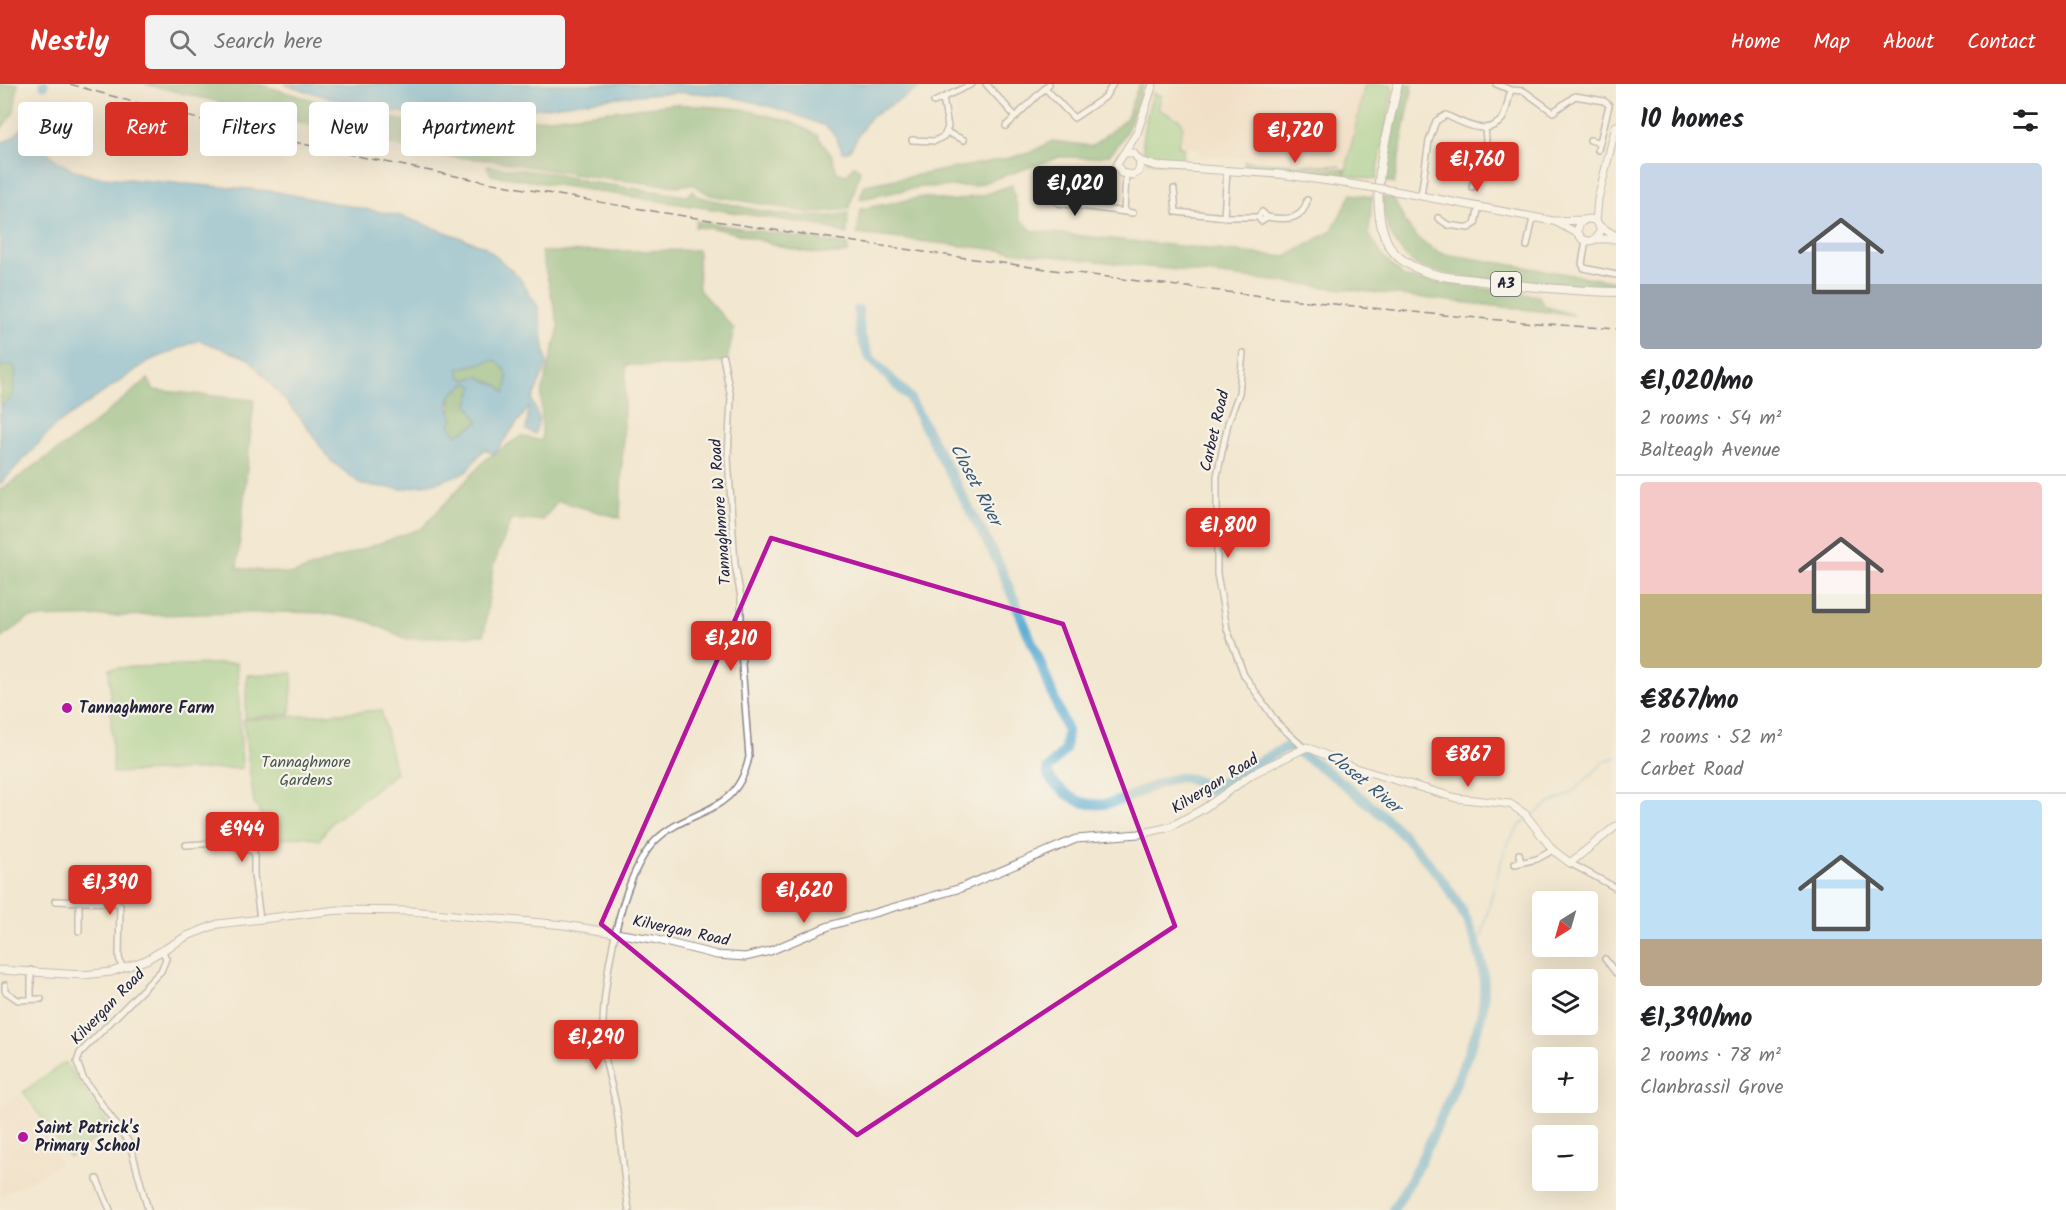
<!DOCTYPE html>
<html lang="en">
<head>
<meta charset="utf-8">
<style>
  :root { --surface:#fff; --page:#f2f2f2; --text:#202124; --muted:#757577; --line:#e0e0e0; --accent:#d93025 }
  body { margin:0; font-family:Kalam,sans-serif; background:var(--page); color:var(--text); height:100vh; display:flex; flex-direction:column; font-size:22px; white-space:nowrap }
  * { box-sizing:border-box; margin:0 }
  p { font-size:20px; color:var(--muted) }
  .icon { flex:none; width:33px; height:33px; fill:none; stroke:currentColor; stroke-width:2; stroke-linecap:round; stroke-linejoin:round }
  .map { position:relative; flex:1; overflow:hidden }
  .panel { display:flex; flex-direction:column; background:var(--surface); width:450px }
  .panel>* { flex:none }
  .guide { position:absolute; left:18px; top:18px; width:570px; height:54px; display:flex; gap:12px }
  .needle { width:39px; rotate:217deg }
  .controls { position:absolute; left:1532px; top:807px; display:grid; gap:12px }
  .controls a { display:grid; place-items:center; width:66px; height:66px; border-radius:6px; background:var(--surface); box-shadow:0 6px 24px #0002; font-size:30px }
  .price { position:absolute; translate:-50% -51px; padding:0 14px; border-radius:6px; background:var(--accent); color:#fff; font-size:20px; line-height:39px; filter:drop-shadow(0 2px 3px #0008) }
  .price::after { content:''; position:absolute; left:50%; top:36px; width:18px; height:14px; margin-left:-9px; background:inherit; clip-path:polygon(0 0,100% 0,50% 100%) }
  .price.current { background:#222; color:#fff }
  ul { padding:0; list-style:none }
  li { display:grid; align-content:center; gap:12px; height:318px; padding:0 24px }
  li+li { border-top:2px solid var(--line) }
  li span { display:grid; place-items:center; height:186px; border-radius:6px; color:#555 }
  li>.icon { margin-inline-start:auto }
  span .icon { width:108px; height:108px; fill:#fffc; stroke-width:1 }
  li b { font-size:26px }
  h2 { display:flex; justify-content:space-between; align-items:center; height:72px; padding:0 24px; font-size:26px }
  .pill { padding:0 21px; border-radius:6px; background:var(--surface); box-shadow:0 6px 24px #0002; font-size:21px; line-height:54px }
  .pill.current { background:var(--accent); color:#fff }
  header { display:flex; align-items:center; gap:36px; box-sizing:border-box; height:84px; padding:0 30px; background:var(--accent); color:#fff }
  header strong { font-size:28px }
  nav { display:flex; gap:33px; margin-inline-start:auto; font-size:21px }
  .search { width:420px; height:54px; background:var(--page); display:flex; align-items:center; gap:15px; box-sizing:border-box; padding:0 21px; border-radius:6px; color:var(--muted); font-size:22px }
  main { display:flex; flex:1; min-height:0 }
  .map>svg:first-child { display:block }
  .built { fill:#f0d6bc }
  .green { fill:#8fcb80; stroke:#58765e; stroke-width:1.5 }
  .forest { fill:#73af6e; stroke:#4a6854; stroke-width:1.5 }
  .water { fill:#58abd3; stroke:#3d6687; stroke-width:1.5; fill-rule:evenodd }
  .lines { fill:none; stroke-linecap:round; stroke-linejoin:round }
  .stream { stroke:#58abd3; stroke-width:1.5 }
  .river { stroke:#58abd3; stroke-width:10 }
  .minor-casing { stroke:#8a8486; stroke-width:8 }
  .tertiary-casing { stroke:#8a8486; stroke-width:9 }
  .trunk-casing { stroke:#8a8486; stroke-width:10 }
  .minor { stroke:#fff; stroke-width:5 }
  .tertiary { stroke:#fff; stroke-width:7 }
  .trunk { stroke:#fff; stroke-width:8 }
  .rail { stroke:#22223b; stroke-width:1.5; stroke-dasharray:9 4.5; stroke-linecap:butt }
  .tertiary-bridge-casing { stroke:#8a8486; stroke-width:9; stroke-linecap:butt }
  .tertiary-bridge { stroke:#fff; stroke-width:7 }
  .marked { fill:none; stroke:#b5179e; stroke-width:4.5; stroke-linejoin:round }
  .poi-dot { fill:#b5179e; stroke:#f7f3e8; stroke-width:2 }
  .labels { text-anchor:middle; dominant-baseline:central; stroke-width:4.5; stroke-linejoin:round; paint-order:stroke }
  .shield { fill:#f7f3e8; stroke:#62616f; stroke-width:1.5 }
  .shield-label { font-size:15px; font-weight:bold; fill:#22223b }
  .street-label { font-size:16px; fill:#22223b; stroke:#f7f3e8 }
  .poi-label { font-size:16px; font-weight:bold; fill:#22223b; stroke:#f7f3e8; text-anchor:start }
  .park-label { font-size:16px; fill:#435550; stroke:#f7f3e8 }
  .water-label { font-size:18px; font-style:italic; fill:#385978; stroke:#f7f3e8 }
</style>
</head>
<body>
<header>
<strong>Nestly</strong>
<div class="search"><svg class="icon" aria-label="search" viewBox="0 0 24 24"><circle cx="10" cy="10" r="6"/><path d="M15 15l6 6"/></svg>Search here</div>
<nav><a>Home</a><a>Map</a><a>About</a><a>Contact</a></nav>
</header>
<main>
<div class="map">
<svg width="1616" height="1126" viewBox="0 0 1616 1126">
  <rect width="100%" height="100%" fill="#f7f3e8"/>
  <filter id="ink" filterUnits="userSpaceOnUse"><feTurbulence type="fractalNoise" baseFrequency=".0167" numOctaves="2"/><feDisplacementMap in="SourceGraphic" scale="12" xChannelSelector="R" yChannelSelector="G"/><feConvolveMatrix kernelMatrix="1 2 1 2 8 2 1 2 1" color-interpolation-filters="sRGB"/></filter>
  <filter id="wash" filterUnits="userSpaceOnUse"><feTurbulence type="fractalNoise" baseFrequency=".008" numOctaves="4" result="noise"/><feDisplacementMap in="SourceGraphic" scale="24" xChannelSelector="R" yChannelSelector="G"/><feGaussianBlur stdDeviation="1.35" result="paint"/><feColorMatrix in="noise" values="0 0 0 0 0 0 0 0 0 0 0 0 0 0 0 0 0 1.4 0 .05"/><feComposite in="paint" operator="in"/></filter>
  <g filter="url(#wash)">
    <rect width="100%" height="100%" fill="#f2e7d0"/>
    <path class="built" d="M1171,0H1368L1348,80L1199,71V65L1181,61L1184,44L1183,35L1161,23Z
      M19,1010L31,1025L60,1080L0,1113V1023Z"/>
    <path class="green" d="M1365,0H1391L1393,5L1376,96L1345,91Z
      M1153,9L1162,12L1158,25L1181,36L1183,43L1178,62L1184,64L1181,80L1148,77C1136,58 1148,29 1153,9Z
      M237,579L242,684L113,689L109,584Z
      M293,589L290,630L245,634L247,591Z
      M381,626L396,689L332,738L319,756L304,752L276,756L254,719L243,636Z
      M65,978L111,1044L69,1073L23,1008Z"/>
    <path class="forest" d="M0,0H18L14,28L2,44Z
      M145,0H258L365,31L435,41H486L674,20L743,25L792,38L817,51L832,72L837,88L846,91L855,81L860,87L849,125L811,129L710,111L692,100L677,102L597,94L491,76L437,72Z
      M1139,0H1144L1129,42L1119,60L1109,71L1090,74L1060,73L974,102L921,103L860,115L864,101L1009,74L1029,69L1052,57L1092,62L1126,35Z
      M1402,0H1413L1394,100L1383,97Z
      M1244,77L1341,82L1287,83L1283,89L1246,85Z
      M487,82L550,89L589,98L687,112L693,107L696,112C745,123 798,140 848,129L847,150L822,142L491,91Z
      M1345,85V91L1289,88L1292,86Z
      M1012,101L1020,135L1033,147L1286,173L1331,147L1352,110L1372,113L1369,150L1383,173L1405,194L1539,212L1544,222L1574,231L857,150L861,125L923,113L951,117L983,111Z
      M1383,113L1394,115C1405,140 1414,157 1440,169L1616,198V203C1581,204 1440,197 1415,180C1395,166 1381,137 1383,113Z
      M696,137L847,161L849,169C807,175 767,157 727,147C717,144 705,144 695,143Z
      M698,166L699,206L734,245L727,277L687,282L626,281L620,434L558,417L543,436H511L493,483L484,551L407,555L367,537L322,529L288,528L29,534L0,555V406L78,352L148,295L154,306L254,316L237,484L293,490L422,444L486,375L521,352L542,357L541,311L559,243L541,168Z
      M495,276C509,284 509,295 505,310L499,302L477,292L467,296L460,293L458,284Z
      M13,281L16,285L13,312L0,324V282Z
      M466,299L475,302L470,311L480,338L457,351L450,341L451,311Z"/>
    <path class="water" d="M284,0H926L869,34L849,67L843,68L834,50L825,42C774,21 721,6 666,9C586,12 507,36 426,31C378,28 329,15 284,0Z
      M34,24L39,25C42,33 38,36 39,43C40,73 66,84 91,92L272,107L401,132L484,162L519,193L538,223L547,281L532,316L539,335L535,350L526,346L529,323L494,370L484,365L466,388L438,398L403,405L362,401L330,376L302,336L249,275L199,256L149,277L55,342L0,400V324L13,312L16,285L13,281L0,282V59C19,54 25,40 34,24ZM495,276C508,284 509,295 505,309L499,302L477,292L467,296L460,293L459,284ZM466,299L474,302L468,320L479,338L457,351L450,341L453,335L448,323L451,311Z"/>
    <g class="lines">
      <path class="stream" d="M1530,733L1548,720L1570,710L1605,677L1616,673
        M1477,865C1491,832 1496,759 1526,736"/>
      <path class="river" d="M44,1V0
        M858,226L860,250L869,273L909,313L999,480L1036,568L1067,647L1065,666L1047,686C1049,696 1055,701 1063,707C1117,753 1170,662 1208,706L1288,662C1367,709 1487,808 1484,909C1483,939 1471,960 1461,987C1441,1035 1421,1081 1393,1126"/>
    </g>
  </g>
  <g filter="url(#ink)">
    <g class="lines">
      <g class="minor-casing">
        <path id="minor" d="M986,0L1016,33
          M1045,4L1074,34L1105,13L1113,0
          M1511,6L1524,7L1553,28L1575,12L1604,17L1609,21L1598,66
          M934,18L972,0
          M1006,42L1049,0
          M946,48L964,56
          M912,56L935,57L944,52L948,43L943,14
          M1590,56L1600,59
          M1055,97L1058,119L1133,129
          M1472,103L1486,56L1485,44
          M1174,105L1176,128L1226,133H1258L1261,137L1267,133L1262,128L1258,133
          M1421,111L1429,57L1436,37L1446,31C1463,39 1488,54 1503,34C1507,27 1508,14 1511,6L1496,0
          M1124,128L1126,91
          M1224,133L1227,86
          M1267,133C1285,136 1303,137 1307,116
          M1438,134L1448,141L1469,144L1475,140L1479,122
          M1586,156L1582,180L1584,184L1616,191
          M1527,162L1533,134
          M1243,269L1239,309L1228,339L1217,392V490L1227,545L1244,591L1277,639L1303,663
          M186,761L219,759L254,767V791L260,835
          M1519,770L1521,779
          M1570,779L1616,804
          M1515,780L1537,775L1553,766
          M55,817L116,819L120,821L119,873L122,884
          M79,847V817
          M1605,875L1616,889
          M5,901V907L18,916L41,915
          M31,915V886
          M97,1095L110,1126
          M148,1126L130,1060L83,994L77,978L80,969L161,887L166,875L163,867
          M629,1126C623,1093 622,1060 617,1027C613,1003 604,980 603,956C601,905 619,794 655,757C688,723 736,734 749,673L741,567V514L735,480L728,373L731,314L723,273"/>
      </g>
      <g class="tertiary-casing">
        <path id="tertiary" d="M1126,69H1133L1140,77L1139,87L1133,91L1121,89L1117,80L1137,49L1153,0
          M1140,77L1156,82L1279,90L1343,99
          M1395,107L1553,137L1584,136
          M1578 146a11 11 0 1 1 22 0a11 11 0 1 1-22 0Z
          M1556,138L1579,150
          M1596,138L1598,115L1616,42
          M1599,142L1616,152
          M1595,155H1616
          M0,886L83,891L111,888L146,876L187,852L218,840L338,826L411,827L564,841L653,855L717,871L745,873L770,867L829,842L961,804L1076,755L1139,750L1170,743L1203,725L1254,689L1307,663L1355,684L1456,714L1510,720L1525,730L1553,766L1570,779L1616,742"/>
      </g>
      <g class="trunk-casing">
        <path id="trunk" d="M1398,0C1388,44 1368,111 1385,153C1391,169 1405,180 1421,186C1437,193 1457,194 1475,196C1522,202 1569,207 1616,208"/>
      </g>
      <use href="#minor" class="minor"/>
      <use href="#tertiary" class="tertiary"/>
      <use href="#trunk" class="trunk"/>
      <path class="rail" d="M70,0C323,74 581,118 842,156C1099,194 1356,227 1616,245"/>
      <g class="tertiary-bridge-casing">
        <path id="tertiary-bridge" d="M1343,99L1395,107"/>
      </g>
      <use href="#tertiary-bridge" class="tertiary-bridge"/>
    </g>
  </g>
  <path d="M0 0H1616V1126H0ZM771,454L1063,540L1175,842L857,1051L601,840Z" fill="#f2e7d0" fill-opacity=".55" fill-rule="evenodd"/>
  <path class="marked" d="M771,454L1063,540L1175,842L857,1051L601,840Z"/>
  <g class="poi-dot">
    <circle cx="67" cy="624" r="6"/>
    <circle cx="23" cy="1053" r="6"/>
  </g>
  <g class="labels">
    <rect class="shield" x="1491" y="188" width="30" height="24" rx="4.5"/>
    <g class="shield-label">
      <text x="1506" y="200">A3</text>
    </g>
    <g class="street-label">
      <text transform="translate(1215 347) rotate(-77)">Carbet Road</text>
      <text transform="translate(721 428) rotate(-94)">Tannaghmore W Road</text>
      <text transform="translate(1215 700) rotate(-32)">Kilvergan Road</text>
      <text transform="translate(681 847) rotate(12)">Kilvergan Road</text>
      <text transform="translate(108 923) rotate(-46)">Kilvergan Road</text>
    </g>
    <g class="poi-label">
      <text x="79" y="624">Tannaghmore Farm</text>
      <text x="35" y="1044">Saint Patrick's<tspan x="35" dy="18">Primary School</tspan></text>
    </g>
    <g class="park-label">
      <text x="306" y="678">Tannaghmore<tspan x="306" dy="18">Gardens</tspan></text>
    </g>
    <g class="water-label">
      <text transform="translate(975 401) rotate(62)">Closet River</text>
      <text transform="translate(1363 698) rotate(39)">Closet River</text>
    </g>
  </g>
</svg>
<div class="controls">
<a><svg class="needle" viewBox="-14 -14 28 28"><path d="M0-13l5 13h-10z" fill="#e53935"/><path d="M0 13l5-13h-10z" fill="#757577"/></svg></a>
<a><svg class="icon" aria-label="layers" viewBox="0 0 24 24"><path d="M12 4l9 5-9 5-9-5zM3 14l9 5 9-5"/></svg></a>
<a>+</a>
<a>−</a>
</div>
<b class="price" style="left:1295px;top:80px">€1,720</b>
<b class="price" style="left:1477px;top:109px">€1,760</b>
<b class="price current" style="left:1075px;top:133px">€1,020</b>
<b class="price" style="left:1228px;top:475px">€1,800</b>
<b class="price" style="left:731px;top:588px">€1,210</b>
<b class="price" style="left:1468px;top:704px">€867</b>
<b class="price" style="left:242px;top:779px">€944</b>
<b class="price" style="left:110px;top:832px">€1,390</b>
<b class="price" style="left:804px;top:840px">€1,620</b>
<b class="price" style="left:596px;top:987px">€1,290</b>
<div class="guide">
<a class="pill">Buy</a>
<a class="pill current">Rent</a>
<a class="pill">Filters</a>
<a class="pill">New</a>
<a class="pill">Apartment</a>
</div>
</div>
<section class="panel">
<h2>10 homes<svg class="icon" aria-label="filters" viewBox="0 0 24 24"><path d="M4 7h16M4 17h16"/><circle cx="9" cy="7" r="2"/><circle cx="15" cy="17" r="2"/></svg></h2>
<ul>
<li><span style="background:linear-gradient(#c9d6e8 65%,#9aa5b1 0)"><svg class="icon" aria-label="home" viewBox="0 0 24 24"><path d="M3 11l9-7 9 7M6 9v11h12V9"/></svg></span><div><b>€1,020/mo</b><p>2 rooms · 54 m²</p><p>Balteagh Avenue</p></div></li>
<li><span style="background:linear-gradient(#f6c9c9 60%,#c2b280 0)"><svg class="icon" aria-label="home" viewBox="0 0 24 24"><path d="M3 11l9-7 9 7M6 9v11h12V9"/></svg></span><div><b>€867/mo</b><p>2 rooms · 52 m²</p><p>Carbet Road</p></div></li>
<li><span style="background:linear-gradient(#bfe0f5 75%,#b9a48a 0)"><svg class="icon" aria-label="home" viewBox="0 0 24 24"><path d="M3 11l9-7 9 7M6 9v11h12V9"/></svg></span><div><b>€1,390/mo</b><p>2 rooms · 78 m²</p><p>Clanbrassil Grove</p></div></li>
</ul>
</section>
</main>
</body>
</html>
